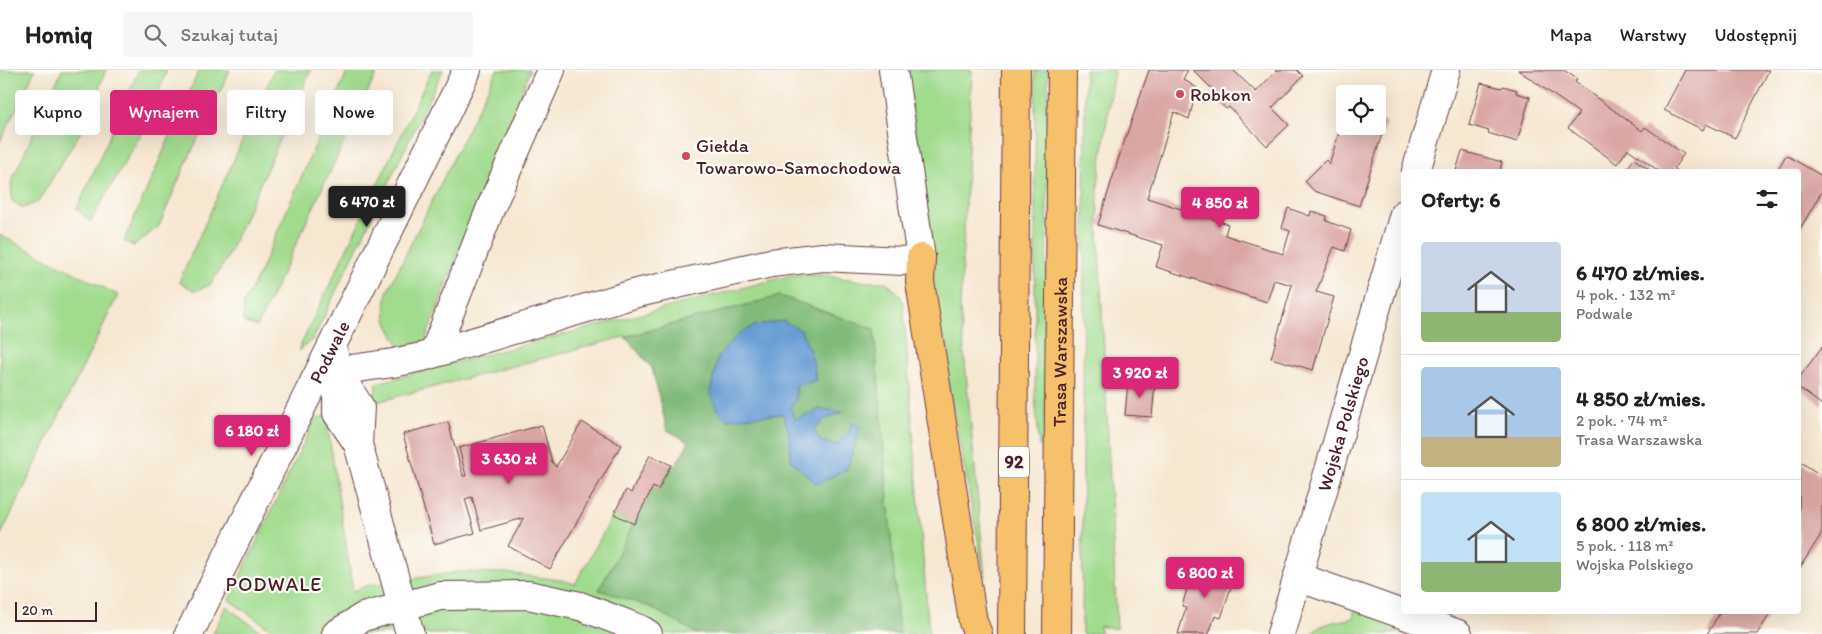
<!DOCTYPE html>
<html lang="pl">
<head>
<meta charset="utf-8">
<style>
  :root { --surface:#fff; --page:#f6f6f6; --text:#202124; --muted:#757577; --line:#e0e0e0; --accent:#db2777 }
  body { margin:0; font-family:Itim,sans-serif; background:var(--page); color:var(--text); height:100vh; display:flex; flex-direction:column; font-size:19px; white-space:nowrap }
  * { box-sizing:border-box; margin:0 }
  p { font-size:16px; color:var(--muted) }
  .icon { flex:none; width:28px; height:28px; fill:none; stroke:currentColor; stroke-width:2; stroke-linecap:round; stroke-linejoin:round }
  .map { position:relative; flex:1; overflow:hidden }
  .side { position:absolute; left:1401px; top:99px; width:400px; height:445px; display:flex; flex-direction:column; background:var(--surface); border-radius:5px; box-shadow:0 5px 20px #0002 }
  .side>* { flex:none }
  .banner { position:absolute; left:15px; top:20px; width:475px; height:45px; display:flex; gap:10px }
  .fabs { position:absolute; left:1336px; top:15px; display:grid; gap:10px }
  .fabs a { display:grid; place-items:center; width:50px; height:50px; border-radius:5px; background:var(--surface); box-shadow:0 5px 20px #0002; font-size:25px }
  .scale { position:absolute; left:15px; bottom:12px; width:82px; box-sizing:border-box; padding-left:5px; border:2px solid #4a1f2b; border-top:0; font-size:14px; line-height:18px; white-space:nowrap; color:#4a1f2b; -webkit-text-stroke:4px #fdfcf7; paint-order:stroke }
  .price { position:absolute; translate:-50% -42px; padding:0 11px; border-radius:5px; background:var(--accent); color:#fff; font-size:16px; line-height:32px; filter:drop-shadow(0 1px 2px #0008) }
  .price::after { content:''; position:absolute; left:50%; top:30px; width:15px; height:11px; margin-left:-8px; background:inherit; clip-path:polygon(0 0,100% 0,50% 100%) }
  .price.on { background:#222; color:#fff }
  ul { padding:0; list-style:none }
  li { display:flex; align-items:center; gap:15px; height:125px; padding:0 20px }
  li+li { border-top:1px solid var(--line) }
  li span { display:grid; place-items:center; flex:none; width:140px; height:100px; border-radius:5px; color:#555 }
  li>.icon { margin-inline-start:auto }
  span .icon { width:60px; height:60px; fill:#fffc; stroke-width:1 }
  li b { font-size:21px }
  h2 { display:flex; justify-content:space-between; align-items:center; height:60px; padding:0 20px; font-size:21px }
  .chip { padding:0 18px; border-radius:5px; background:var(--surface); box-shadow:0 5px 20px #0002; font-size:18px; line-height:45px }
  .chip.on { background:var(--accent); color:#fff }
  header { display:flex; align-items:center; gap:30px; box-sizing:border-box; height:70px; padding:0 25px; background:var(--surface); border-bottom:1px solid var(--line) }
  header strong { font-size:24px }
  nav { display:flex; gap:28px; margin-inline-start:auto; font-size:18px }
  .search { width:350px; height:45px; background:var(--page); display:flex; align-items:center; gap:12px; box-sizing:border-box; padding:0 18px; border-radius:5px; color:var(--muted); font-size:19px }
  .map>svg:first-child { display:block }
  .green { fill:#a0db8e; stroke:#757d5c }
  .forest { fill:#80bb79; stroke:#656d52; fill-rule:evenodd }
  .water { fill:#689dd4; stroke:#595e80 }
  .building { fill:#daa6a4 }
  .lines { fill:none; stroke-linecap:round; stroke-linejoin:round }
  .minor-casing { stroke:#643d44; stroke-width:30 }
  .major-casing { stroke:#643d44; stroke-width:30 }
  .minor { stroke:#fff; stroke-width:28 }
  .major { stroke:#f6c16b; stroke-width:28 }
  .poi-dot { fill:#d1495b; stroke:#fdfcf7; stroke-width:2 }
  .labels { text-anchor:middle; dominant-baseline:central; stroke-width:4.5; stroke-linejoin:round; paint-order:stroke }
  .shield { fill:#fdfcf7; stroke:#806168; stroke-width:1 }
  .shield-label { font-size:18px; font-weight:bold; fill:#4a1f2b }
  .poi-label { font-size:19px; fill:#4a1f2b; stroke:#fdfcf7; text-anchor:start }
  .street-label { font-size:19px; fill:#4a1f2b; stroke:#fdfcf7 }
  .neighbourhood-label { font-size:20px; letter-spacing:1px; fill:#4a1f2b; stroke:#fdfcf7 }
</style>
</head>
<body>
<header>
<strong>Homiq</strong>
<div class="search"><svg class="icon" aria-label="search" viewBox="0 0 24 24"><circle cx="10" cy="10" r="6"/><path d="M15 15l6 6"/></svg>Szukaj tutaj</div>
<nav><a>Mapa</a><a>Warstwy</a><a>Udostępnij</a></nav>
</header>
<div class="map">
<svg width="1822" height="564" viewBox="0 0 1822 564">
  <rect width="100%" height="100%" fill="#fdfcf7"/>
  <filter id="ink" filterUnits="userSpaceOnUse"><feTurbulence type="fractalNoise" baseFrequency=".02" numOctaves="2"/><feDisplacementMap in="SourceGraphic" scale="10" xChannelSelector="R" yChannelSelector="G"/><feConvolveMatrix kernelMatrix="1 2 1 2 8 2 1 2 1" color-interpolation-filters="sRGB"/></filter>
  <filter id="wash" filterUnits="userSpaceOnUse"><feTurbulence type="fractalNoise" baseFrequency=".0096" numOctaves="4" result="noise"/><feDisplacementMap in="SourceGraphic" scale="20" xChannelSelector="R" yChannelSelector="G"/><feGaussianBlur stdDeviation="1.12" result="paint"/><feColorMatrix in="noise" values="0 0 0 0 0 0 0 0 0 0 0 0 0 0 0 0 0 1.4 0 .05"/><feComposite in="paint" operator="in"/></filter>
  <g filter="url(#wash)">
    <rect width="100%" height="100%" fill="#f6e7d1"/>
    <path class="green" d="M0,0H35L0,72Z
      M62,0H106L83,58L38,132L23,138L12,131L11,112Z
      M139,0H167L146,56L90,152L77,139Z
      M199,0H230L183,100L159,156L134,176L124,171Z
      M274,0H311L226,190L210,215L195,221L179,212Z
      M348,0H378L257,257L243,252L244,233L260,202Z
      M432,0H443L313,269L298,281Z
      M497,0H530L424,273L400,276C386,253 383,250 387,222Z
      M906,0H972L960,238L985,507L933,232L931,159Z
      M1035,0H1048L1045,376H1039L1035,326Z
      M1085,0H1114L1098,115V155L1117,559L1100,556V564H1082Z
      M0,165L118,225L0,467Z
      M792,205H821L868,212H886L899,224L903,233L929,564H899L874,259L780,226L373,333L377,313Z
      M326,346L353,521L369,515L459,502L506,503L561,510L575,514L614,444L634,454L599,520L650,537L698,564H266L272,560L229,530L315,349Z
      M226,536L264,564H213Z
      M1354,540L1425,564H1312C1320,552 1341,551 1354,548Z"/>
    <path class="forest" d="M780,226L874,259L899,564H698L650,537L599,520L653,417L658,420L671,395L675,396L689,372L667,360L652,298L625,267ZM801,260C808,277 816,293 815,311L796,316V330L790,339L796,349L820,339L843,342L825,349L813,360L822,372L837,375L849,362L817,414L791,391L789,362L783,344L726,349Z"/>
    <path class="water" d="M783,251L801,260C808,277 816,293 815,311L796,316V330L790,339L796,349L820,339L844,342L825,349L814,360L822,372L837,375L849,362L851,353L861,356L847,399L817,414L791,391L789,362L783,344L726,349L717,340L710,322L718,286L738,264L756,255Z"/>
    <g id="blocks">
      <path class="building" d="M1149,0H1188L1183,9L1197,18L1189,49L1174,42L1147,128L1228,154L1225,165L1283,184L1290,161L1282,158L1288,138L1310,146L1311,141L1327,146L1326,151L1351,160L1345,181L1334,177L1316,222L1334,227L1313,300L1271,288L1292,215L1274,210L1267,232L1156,197L1163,175L1098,155L1119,87Z
        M1193,0H1233L1256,22L1277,0H1297L1303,6L1272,38L1289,55L1267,76L1229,37L1226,39L1216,28L1219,26Z
        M1518,0H1564L1577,9L1575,12L1642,61L1645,57L1684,84L1674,98L1678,101H1659L1628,79L1617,94L1568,58L1579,43Z
        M1685,0H1769L1735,68L1706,54L1703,60L1664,40Z
        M1481,13L1502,18L1503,16L1517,20L1516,23L1530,27L1517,72L1488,63L1489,61L1469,55Z
        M1378,50L1386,52L1359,136L1314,121L1305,111L1326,90L1329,94L1341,57L1350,61L1352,56H1378Z
        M1462,81L1502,92L1500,101H1456Z
        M1786,85L1822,106V121L1799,161V101H1777Z
        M1634,89L1651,101H1625Z
        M1822,277V335L1799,318V308Z
        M1128,312L1155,313L1152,347L1125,345Z
        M448,352L463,406H466L459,378L542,355L552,392L556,397L582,352L621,375L550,499L508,476L524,448L481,460L472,427L465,429L475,463L434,474L403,364Z
        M650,385L671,395L658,420L653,417L634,454L614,444L626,420L631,423Z
        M1799,391L1822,406V463L1799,499Z
        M1195,492L1235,505L1221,548L1215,546L1209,564H1178L1186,537L1182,536Z
        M1721,541H1772L1757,564H1707Z"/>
    </g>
  </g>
  <g filter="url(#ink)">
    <use href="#blocks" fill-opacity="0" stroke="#643d44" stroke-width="1"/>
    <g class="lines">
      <g class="minor-casing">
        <g id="minor">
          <path d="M1416,101L1446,0"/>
          <path d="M434,283L491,137L551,0"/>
          <path d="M334,284L337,301V343L358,374L410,564"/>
          <path d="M337,301L393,293L422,287L637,223L771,193L823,187L902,191L921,188L893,0"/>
          <path d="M337,301L360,337L358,374"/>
          <path d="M1298,507L1458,564"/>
          <path id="s1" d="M189,564C282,376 376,189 467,0"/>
          <path d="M336,564L363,547L440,526L528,525L580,536L640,559L648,564"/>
          <path id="s2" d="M1281,564L1404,144"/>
        </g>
      </g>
      <g class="major-casing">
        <g id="major">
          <path d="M921,188L920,212L973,552L978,564"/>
          <path d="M1012,564L1016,0"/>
          <path id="s3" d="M1057,564L1062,0"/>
        </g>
      </g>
      <use href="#minor" class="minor"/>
      <use href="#major" class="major"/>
    </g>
  </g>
  <g class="poi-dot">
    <circle cx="1180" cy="24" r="5"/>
    <circle cx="686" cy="86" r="5"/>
  </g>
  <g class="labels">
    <rect class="shield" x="999" y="376.5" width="30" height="31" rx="4"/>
    <g class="shield-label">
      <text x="1014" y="392">92</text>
    </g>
    <g class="poi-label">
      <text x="1190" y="24">Robkon</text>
      <text x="696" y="75">Giełda<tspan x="696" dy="22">Towarowo-Samochodowa</tspan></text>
    </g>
    <g class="street-label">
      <text stroke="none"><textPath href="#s1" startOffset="315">Podwale</textPath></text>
      <text stroke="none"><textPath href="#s3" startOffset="282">Trasa Warszawska</textPath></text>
      <text stroke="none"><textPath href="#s2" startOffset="219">Wojska Polskiego</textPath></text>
    </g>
    <g class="neighbourhood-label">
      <text x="274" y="514">PODWALE</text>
    </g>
  </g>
</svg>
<div class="fabs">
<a><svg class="icon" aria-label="locate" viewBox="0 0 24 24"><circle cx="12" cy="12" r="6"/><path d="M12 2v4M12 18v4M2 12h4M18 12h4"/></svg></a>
</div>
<div class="scale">20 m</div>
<b class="price on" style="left:367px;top:158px">6 470 zł</b>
<b class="price" style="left:1220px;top:159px">4 850 zł</b>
<b class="price" style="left:1140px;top:329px">3 920 zł</b>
<b class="price" style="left:252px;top:387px">6 180 zł</b>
<b class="price" style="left:509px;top:415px">3 630 zł</b>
<b class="price" style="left:1205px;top:529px">6 800 zł</b>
<div class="banner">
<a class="chip">Kupno</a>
<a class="chip on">Wynajem</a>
<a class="chip">Filtry</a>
<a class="chip">Nowe</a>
</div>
<section class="side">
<h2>Oferty: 6<svg class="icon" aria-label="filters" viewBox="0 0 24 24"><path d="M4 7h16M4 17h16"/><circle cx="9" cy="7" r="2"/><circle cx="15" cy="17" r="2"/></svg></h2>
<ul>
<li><span style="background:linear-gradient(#c9d6e8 70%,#8fb573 0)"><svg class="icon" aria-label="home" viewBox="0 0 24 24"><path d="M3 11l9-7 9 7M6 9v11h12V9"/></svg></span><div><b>6 470 zł/mies.</b><p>4 pok. · 132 m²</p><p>Podwale</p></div></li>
<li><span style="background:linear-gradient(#a9c7e8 70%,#c2b280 0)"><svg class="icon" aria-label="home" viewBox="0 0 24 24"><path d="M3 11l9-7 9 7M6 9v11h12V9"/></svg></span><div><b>4 850 zł/mies.</b><p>2 pok. · 74 m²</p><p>Trasa Warszawska</p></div></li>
<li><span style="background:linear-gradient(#bfe0f5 70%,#8fb573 0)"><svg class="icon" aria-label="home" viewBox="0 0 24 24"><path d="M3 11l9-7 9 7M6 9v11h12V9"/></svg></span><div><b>6 800 zł/mies.</b><p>5 pok. · 118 m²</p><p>Wojska Polskiego</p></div></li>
</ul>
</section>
</div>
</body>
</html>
